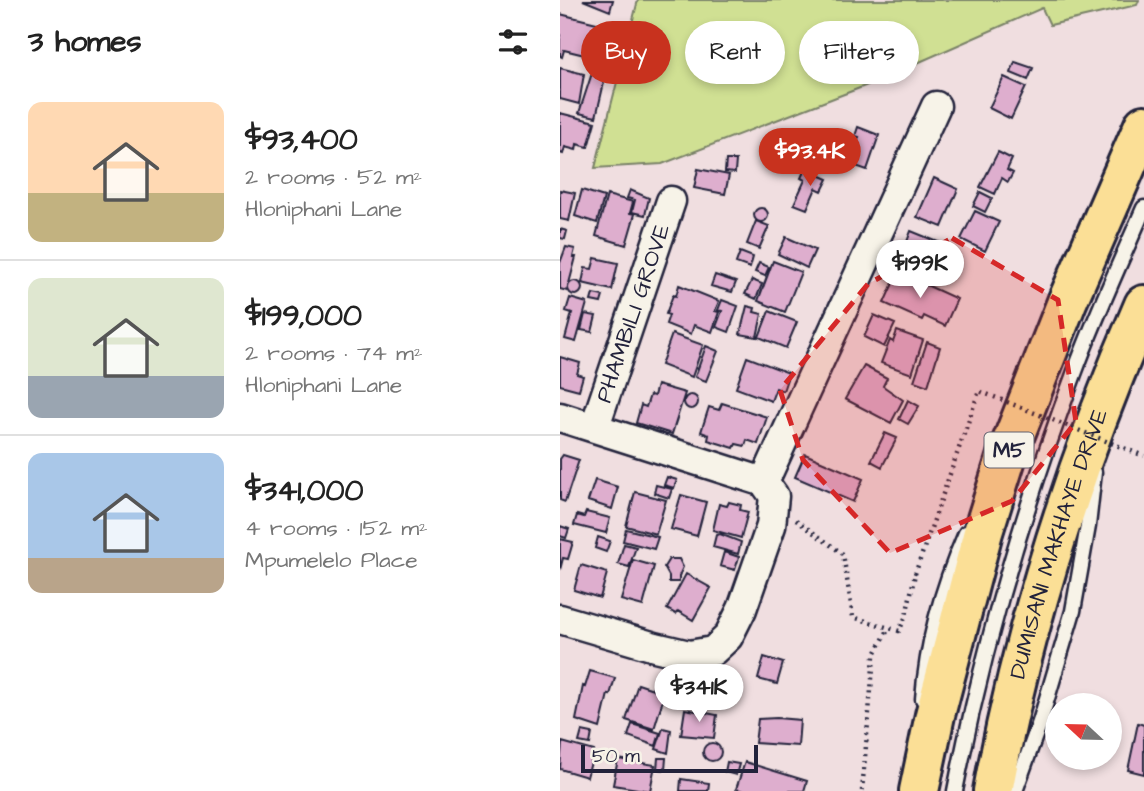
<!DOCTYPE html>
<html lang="en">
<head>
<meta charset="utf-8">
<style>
  :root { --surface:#fff; --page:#f6f6f6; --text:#222; --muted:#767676; --line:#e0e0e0; --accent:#c8321e }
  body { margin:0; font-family:"Architects Daughter",sans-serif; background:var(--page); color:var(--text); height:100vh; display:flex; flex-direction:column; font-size:26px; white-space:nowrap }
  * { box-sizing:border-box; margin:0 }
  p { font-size:23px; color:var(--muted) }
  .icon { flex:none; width:38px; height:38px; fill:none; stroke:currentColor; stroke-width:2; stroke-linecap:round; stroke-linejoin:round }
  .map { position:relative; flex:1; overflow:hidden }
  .sheet { display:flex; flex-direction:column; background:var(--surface); width:560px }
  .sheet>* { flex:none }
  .guide { position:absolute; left:21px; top:21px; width:457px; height:63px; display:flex; gap:14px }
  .needle { width:46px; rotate:292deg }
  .tools { position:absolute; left:485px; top:693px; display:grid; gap:14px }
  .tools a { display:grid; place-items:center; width:77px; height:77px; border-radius:50%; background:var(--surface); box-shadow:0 4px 10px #0003; font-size:35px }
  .scale { position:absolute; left:21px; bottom:18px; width:177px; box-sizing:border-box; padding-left:7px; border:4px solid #22223b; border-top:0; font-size:19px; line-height:24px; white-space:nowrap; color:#22223b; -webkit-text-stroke:5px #f7f3e8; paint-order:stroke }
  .price { position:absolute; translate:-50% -60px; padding:0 16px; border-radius:24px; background:#fff; color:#222; font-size:23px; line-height:46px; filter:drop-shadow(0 2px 4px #0008) }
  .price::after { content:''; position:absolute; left:50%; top:42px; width:21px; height:16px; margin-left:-10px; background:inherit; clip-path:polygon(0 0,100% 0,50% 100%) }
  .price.current { background:var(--accent); color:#fff }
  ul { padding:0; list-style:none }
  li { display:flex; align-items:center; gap:21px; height:175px; padding:0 28px }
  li+li { border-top:2px solid var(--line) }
  li span { display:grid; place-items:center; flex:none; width:196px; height:140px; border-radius:14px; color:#555 }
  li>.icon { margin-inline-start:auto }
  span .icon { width:84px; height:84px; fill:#fffc; stroke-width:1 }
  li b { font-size:30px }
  h2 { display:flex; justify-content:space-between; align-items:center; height:84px; padding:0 28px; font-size:30px }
  .pill { padding:0 24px; border-radius:32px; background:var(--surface); box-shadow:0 4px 10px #0003; font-size:24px; line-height:63px }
  .pill.current { background:var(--accent); color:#fff }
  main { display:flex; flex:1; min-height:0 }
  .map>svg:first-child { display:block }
  .green { fill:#d0e093; stroke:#798167; stroke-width:2 }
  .building { fill:#deaece; stroke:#22223b; stroke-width:2 }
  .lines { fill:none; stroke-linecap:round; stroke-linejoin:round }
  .service-casing { stroke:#22223b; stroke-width:19 }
  .minor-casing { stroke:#22223b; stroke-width:33 }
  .primary-casing { stroke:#22223b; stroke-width:44 }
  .path { stroke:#22223b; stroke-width:4.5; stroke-dasharray:2 5; stroke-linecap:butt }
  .service { stroke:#f7f3e8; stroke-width:14 }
  .minor { stroke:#f7f3e8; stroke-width:28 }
  .primary { stroke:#fbdf96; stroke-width:38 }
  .path-bridge { stroke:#22223b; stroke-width:4.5; stroke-dasharray:2 5; stroke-linecap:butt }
  .marked { fill:#d62828; fill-opacity:0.2; stroke:#d62828; stroke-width:5; stroke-dasharray:14 9; stroke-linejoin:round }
  .labels { text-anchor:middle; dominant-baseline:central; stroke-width:7; stroke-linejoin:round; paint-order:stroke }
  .shield { fill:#f7f3e8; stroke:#62616f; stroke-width:2 }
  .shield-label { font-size:21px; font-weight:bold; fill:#22223b }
  .street-label { font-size:23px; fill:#22223b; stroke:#f7f3e8 }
</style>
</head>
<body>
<main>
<section class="sheet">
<h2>3 homes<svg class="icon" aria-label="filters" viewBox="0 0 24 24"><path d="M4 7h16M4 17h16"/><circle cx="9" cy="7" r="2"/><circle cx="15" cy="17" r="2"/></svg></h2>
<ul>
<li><span style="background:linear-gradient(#ffd9b3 65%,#c2b280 0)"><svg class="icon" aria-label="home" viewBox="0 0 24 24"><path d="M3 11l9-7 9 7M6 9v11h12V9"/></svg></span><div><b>$93,400</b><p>2 rooms · 52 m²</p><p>Hloniphani Lane</p></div></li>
<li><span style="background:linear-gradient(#dfe7d0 70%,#9aa5b1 0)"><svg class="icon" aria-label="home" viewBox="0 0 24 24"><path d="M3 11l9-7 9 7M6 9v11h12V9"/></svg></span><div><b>$199,000</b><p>2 rooms · 74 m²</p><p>Hloniphani Lane</p></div></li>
<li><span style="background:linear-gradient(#a9c7e8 75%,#b9a48a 0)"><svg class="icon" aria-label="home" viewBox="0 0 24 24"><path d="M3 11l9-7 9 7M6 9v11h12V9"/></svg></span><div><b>$341,000</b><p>4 rooms · 152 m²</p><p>Mpumelelo Place</p></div></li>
</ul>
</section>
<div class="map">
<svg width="584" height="791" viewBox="0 0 584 791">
  <rect width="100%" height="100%" fill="#f0dee0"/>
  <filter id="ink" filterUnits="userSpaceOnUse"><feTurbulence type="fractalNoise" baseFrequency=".0143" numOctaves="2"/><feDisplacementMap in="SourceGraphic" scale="14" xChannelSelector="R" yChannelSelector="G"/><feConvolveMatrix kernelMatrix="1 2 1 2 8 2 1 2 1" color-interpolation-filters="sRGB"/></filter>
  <g filter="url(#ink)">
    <path class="green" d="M78,0H579L577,5L490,25L482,8L305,86L102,164L35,168Z"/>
    <path class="building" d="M23,0H53L50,11Z
      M0,14L49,26L41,59L4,50L2,57L0,56Z
      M455,62L473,68L468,80L451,73Z
      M0,68L24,74L19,104L0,99Z
      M33,70L46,74L36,117L19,113Z
      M444,77L466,87L451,119L429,108Z
      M0,113L35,122L28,147L17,144L16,150L5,147L3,154L0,153Z
      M298,127L319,135L307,170L290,164L299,137L295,136Z
      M438,152L452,159L447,170L453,173L448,182L442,178L435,194L420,187Z
      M166,160H176L175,173L165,172Z
      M138,169L169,175L165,194L134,188Z
      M245,169L268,179L262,191L256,188L247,209L234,204L245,180L241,178Z
      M374,178L398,189L382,227L357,217Z
      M0,190L15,193L9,221L0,219Z
      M22,190L44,197L37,223L15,216Z
      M70,190L89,198L85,215L72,212L75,200L67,198Z
      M420,192L432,198L425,212L413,206Z
      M47,195L73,202L70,213L75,214L66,245L36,236Z
      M194 215a7 7 0 1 1 14 0a7 7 0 1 1-14 0Z
      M415,211L439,222L425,251L401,239Z
      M196,221L209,226L199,249L187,244Z
      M0,229L7,231L5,239L0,238Z
      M351,231L388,246L384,258L394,262L387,281L376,277L375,280L338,266Z
      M226,237L255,250L247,268L218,254Z
      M6,247L15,249L13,257H16L7,291L0,289V263Z
      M180,252L193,257L190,268L176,263Z
      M35,258L58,263L52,290L22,283L25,268L32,269Z
      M213,261L241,272L225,312L198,301Z
      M199,263L209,267L205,276L195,272Z
      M338,272L397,299L385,326L364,316L362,320L324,303Z
      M155,275L176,282L172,292L151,286Z
      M192,280L202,284L196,299L185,294Z
      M8 288a7 7 0 1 1 14 0a7 7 0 1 1-14 0Z
      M119,285L159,301L155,311L159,312L152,332L134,325L131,334L106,324L109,315L106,314L113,295L116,296Z
      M33,294L43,296L41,303L31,301Z
      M10,298L27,303L16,342L5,339L12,313L6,311Z
      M162,300L178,306L169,332L156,327L162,311L158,310Z
      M187,306L195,308L194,312L202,314L197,337L180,334Z
      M209,311L237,322L226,348L199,337Z
      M25,314L36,316L32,332L21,330Z
      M314,315L335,324L324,347L304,337Z
      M337,331L363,340L352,374L321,363L330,340L333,342Z
      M112,334L143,345L132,377L101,365Z
      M367,342L380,347L368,386L354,381Z
      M146,346L158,351L146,381L135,377Z
      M0,357L20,363L17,374L23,376L19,390L0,385Z
      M187,357L229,373L223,391L216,388L211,401L176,388Z
      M304,366L327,378L323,386L343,400L331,423L285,399Z
      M97,385L125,393L112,434L76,423L81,405L86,407L90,395L94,396Z
      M124 402a7 7 0 1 1 14 0a7 7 0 1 1-14 0Z
      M348,400L359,406L348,424L339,419Z
      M162,403L207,417L198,444L187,440L185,446L176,444L174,448L148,440L149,435L141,432L149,407L159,410Z
      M325,433L337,438L322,467L311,461Z
      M245,454L303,479L293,502L235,477Z
      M3,455L19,460L5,502L0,500V459Z
      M107,477L117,480L114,488L104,485Z
      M35,480L58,487L52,509L28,501Z
      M96,485L112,489L109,498L94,493Z
      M75,492L106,500L96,534L66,526Z
      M121,495L146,502L137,536L111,529Z
      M169,502L181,505L180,510L188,512L181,538L153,530L159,504L167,506Z
      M26,512L50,518L46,533L14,525L17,515L24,517Z
      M0,526L9,529L6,538L0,536Z
      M66,529L98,537L94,549L63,541Z
      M160,534L181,542L178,554L153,547L156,535Z
      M38,537L50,541L46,552L35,548Z
      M0,539L13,542L8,559L3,558L0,570Z
      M64,544L76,547L69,567L58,564Z
      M164,552L179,557L175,570L160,566Z
      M109,559H119L123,567L119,576V582H109V576L104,567Z
      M73,560L94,566L83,606L61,600Z
      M21,565L47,573L40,598L14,590Z
      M126,574L151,588L133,620L118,611L116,614L107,609Z
      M204,657L223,663L217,684L198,679Z
      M30,671L55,678L50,695L48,694L40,728L16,720L23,686L25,687Z
      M78,684L105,693L94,729L66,720Z
      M125,709L157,715L154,738L121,735Z
      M217,718L240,720L238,746L195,743L198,719Z
      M578,723L584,725V774L568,770Z
      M72,724L100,733L96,746L68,736Z
      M103,728L111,730L108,753L96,749Z
      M22,731L32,733L30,744L19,742Z
      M2,742L34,751L27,777L0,769Z
      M143 752a9 9 0 1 1 18 0a9 9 0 1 1-18 0Z
      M98,758H106L105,770L97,769Z
      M58,759L95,765L90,791L53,785Z
      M167,762L179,764L176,775L165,772Z
      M185,762L247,781L244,791H184L176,789Z
      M121,779L149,783L148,791H120Z"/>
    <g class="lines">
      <g class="service-casing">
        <path id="service" d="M363,699C367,641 383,586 406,533
          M395,791C423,648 463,510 514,374C535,317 560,263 584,208
          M455,791L480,722L513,611L528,526L534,472"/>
      </g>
      <g class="minor-casing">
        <g id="minor">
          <path d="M0,417L204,482L214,496L211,526L182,609L168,637L153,651L129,655L95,647L0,619"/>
          <path id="s1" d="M35,426L111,201"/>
          <path d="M204,482L376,106"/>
        </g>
      </g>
      <g class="primary-casing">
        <g id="primary">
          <path d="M359,791L375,715L423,532L448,452L507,302L584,125"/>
          <path id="s2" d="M433,791C464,624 516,460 584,305"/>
        </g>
      </g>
      <path class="path" d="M236,520L283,554L293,617L339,631L346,616L355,574
        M302,791L314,656L329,628"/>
      <use href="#service" class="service"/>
      <use href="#minor" class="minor"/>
      <use href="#primary" class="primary"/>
      <path class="path-bridge" d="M355,574L419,391L584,456"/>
    </g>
  </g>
  <path class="marked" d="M392,238L498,300L516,422L452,501L330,553L243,460L220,390L308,284Z"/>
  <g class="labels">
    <rect class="shield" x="424.5" y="432.5" width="49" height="35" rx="5"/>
    <g class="shield-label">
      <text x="449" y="450">M5</text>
    </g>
    <g class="street-label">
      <text stroke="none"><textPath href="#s1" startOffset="119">PHAMBILI GROVE</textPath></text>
      <text stroke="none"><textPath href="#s2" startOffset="256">DUMISANI MAKHAYE DRIVE</textPath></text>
    </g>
  </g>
</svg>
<div class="tools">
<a><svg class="needle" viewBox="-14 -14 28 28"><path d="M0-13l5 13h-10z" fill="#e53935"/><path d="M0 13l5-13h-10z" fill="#767676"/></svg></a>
</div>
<div class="scale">50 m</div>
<b class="price current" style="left:250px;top:188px">$93.4K</b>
<b class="price" style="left:360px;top:300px">$199K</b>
<b class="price" style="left:139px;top:724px">$341K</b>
<div class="guide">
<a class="pill current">Buy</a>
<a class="pill">Rent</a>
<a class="pill">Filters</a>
</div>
</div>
</main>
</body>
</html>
